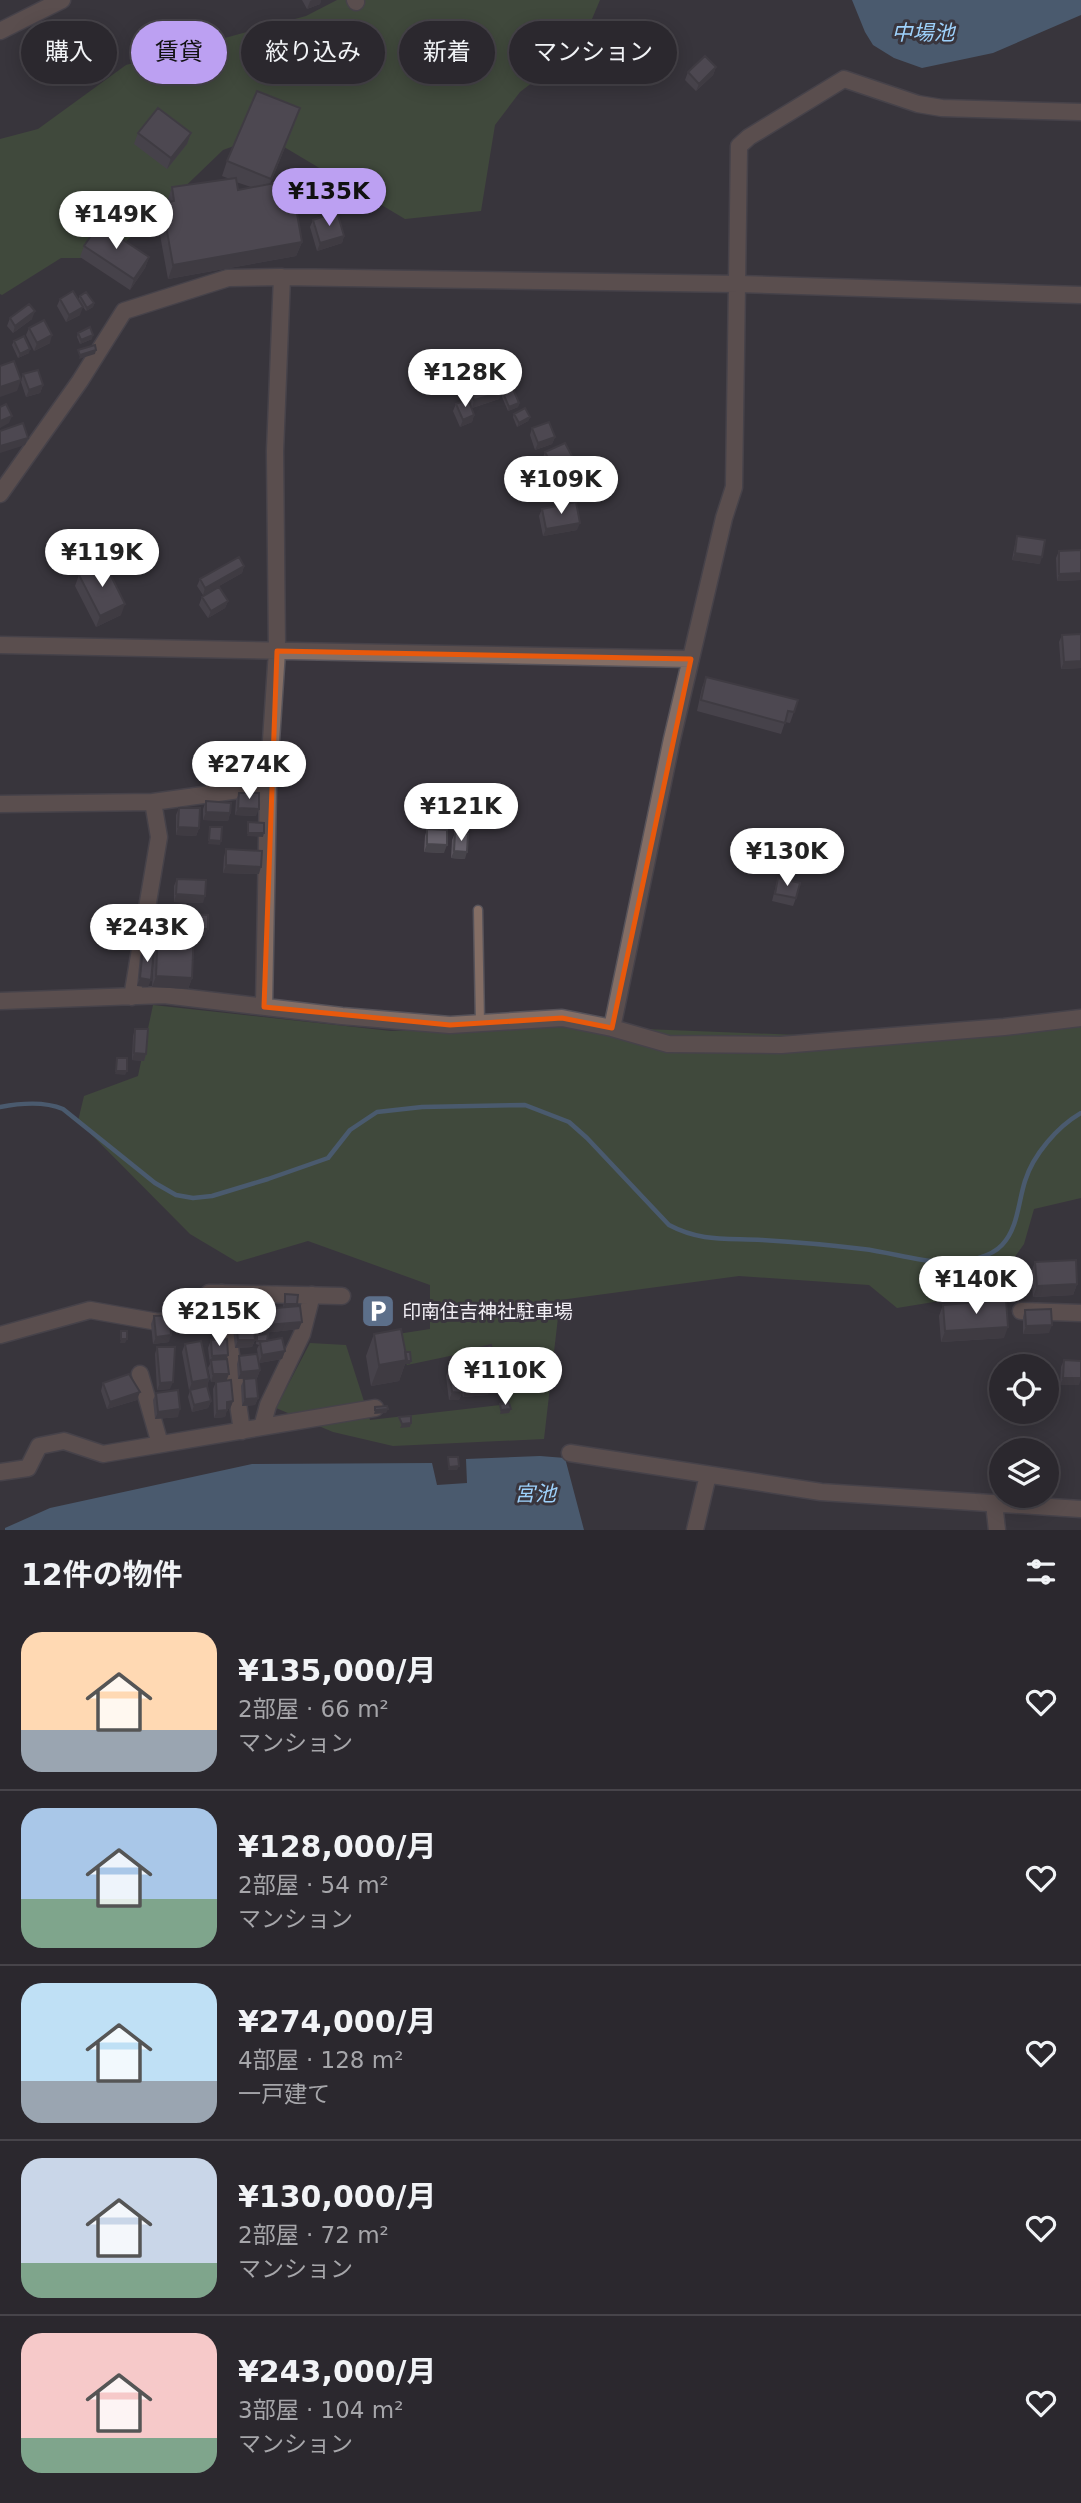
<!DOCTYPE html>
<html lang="ja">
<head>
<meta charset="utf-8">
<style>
  :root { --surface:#2b282e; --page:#37343a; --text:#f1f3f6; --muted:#a6a6aa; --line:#47444a; --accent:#bca0f2 }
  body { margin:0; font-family:"DejaVu Sans","Noto Sans JP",sans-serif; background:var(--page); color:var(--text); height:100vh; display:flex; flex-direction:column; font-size:26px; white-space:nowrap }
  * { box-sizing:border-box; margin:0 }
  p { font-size:23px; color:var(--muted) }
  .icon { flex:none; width:38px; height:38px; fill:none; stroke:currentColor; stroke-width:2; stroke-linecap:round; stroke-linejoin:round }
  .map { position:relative; height:1530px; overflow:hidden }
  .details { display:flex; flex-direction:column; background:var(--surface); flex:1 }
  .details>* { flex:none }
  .hud { position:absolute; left:21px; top:21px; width:700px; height:63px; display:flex; gap:14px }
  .tools { position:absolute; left:989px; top:1354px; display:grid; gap:14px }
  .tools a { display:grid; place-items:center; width:70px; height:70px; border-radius:50%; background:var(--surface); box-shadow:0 4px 18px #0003,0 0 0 2px var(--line); font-size:35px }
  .price { position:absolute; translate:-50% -60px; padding:0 16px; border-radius:24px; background:#fff; color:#222; font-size:23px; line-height:46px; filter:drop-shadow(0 2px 4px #0008) }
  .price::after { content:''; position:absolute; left:50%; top:42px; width:21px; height:16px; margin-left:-10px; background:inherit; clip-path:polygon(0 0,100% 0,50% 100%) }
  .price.active { background:var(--accent); color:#111 }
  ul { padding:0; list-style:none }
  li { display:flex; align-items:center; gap:21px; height:175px; padding:0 21px }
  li+li { border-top:2px solid var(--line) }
  li span { display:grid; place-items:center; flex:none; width:196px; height:140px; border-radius:21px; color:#555 }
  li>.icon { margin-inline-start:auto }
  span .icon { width:84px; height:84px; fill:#fffc; stroke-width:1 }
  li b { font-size:30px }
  h2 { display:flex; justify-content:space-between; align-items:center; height:84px; padding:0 21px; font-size:30px }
  .chip { padding:0 24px; border-radius:32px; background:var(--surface); box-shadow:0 4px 18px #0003,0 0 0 2px var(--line); font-size:24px; line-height:63px }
  .chip.active { background:var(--accent); color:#111 }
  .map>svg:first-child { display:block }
  .green { fill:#4a623c }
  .water { fill:#5f88aa }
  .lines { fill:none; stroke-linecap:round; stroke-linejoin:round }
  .stream { stroke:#5f88aa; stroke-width:4.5 }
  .lane-casing { stroke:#57535a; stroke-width:11 }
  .street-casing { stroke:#57535a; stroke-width:19 }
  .lane { stroke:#846e65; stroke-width:8 }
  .street { stroke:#846e65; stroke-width:16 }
  .wall { fill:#58535c; fill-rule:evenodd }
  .shaded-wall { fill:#47444b }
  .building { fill:#66616b; stroke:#47444b; stroke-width:2 }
  .marked { fill:none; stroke:#e8590c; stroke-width:5; stroke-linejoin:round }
  .labels { text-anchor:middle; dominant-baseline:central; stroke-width:6; stroke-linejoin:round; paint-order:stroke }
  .poi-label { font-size:19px; fill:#f2eff5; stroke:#39353d; text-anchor:start }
  .water-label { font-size:21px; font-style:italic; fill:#9ed1fb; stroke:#39353d }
</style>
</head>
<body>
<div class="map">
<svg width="1081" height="1530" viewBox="0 0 1081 1530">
  <rect width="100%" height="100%" fill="#39353d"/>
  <path class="green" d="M337,0H600L581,45L520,92L495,125L481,211L405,219L264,135L223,150L145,225L106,258H61L2,295L0,294V139L38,129L126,65L306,16Z
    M153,1005L391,1031L543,1025L901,1039L1081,1018V1198L1034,1209L1024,1244L989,1293L897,1308L869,1285L739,1276L560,1300L544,1439L393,1446L333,1432L276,1408L310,1343L346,1345L370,1420L509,1404L516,1350L464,1353L407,1365L391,1335L430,1329V1285L308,1241L237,1262L190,1234L78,1121L84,1096L138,1076Z"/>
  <path class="water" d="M852,0H1081V15L993,53L922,68L894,58L873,45L865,32Z
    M540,1456L565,1458L584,1530H5V1528L50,1508L252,1464L432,1463L437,1485L467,1483L466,1459Z"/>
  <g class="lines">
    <path class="stream" d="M0,1107C21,1103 44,1101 63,1109L155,1183L176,1195L193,1198L212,1196L268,1179L328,1158L350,1130L377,1112L422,1107L525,1105L569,1122L587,1138L669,1225C701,1242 727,1238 762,1240C796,1242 830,1245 863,1249C889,1252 916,1261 942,1262C960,1262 988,1260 1002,1245C1018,1228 1018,1203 1025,1181C1033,1155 1057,1127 1081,1113"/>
    <g class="lane-casing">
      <path id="lane" d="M478,910L480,1023"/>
    </g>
    <g class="street-casing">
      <path id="street" d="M355,0L356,2
        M0,31L62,0
        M0,494L80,381L124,311L228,278L282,277L738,284L1081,295
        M0,645L691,659
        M153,802L268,786
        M0,804L153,802L159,837L132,997
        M0,1001L164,995L342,1016L450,1025L562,1018L612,1028L668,1044L781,1045L1004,1027L1081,1018
        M264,1007L268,786L277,651L275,451L282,277
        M612,1028L672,739L724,518L734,487L739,146L749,137L844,79L918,104L942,108L1081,112
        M222,1293L242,1431
        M1021,1311L1081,1313
        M0,1335L90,1310L158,1322L186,1319L209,1308V1293L342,1296
        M140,1374L160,1444
        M262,1427L268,1405L302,1334L312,1295
        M570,1453L821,1492L1081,1509
        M0,1472L28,1468L39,1446L64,1441L103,1454L375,1408
        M994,1503L997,1530
        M695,1530L708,1475"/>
    </g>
    <use href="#lane" class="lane"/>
    <use href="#street" class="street"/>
  </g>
  <path class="wall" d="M302,0H321L320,4L307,9Z
    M583,47L602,66L599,74H581L580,55Z
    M716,67L713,75L696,91L685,80L688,72Z
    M295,123L270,184L302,242L296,256L168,279L157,218L162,203L167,202L172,187L230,179L222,176L227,161ZM236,182L251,187L238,190Z
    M138,133H191L187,144L167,169L134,144Z
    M313,220L344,236L342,243L317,251L310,227Z
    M84,246L149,257L145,268L130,290L80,257Z
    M80,296L94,303L93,307L86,311L80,303V315L66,322L57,306L60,299L78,300Z
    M10,318L32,319L13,333L7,326Z
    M29,328L50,343L34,351L26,335Z
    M78,333L92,339L80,344L77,337Z
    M14,341L29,353L18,358L12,345Z
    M23,374L43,385L40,393L26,397L21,382Z
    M471,391L502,392L499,399L472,408L469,398Z
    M503,393L519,403L518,407L508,411L502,397Z
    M456,404L474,415L472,422L460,427L453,411Z
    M514,414L530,417L528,421L517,427L513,417Z
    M532,428L555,437L552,444L535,450L530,435Z
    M545,452L574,460L571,468L551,478L542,460Z
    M542,509L577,530L543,536L539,516Z
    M1017,536L1040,564L1012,560L1015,544Z
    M1081,550V580L1057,581L1056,558L1059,551Z
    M244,566L242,573L203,595L197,586L200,579Z
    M79,575L121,615L96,627L75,586Z
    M202,597L228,601L225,608L208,618L199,605Z
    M1081,634V668L1061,669L1059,642L1062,635Z
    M706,677L798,700L790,723L785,722L781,734L697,711L702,688Z
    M239,793L256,816L235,815L236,800Z
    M206,801L230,813L228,821L203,820V809Z
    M179,808L199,828L196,836L176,835V815Z
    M427,829L444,853L424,852L425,836Z
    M455,833L465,859L451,858L452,840Z
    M226,849L259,874L223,873L224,857Z
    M778,878L796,898L793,906L772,901Z
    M177,879L203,903L174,902V886Z
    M177,913L205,936H193L192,978L188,989L152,987L154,954L148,987L137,986L140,956L143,948L154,949V939L158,928H174L175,921Z
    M101,918L123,933L120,941L98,940L99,926Z
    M135,1029L146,1054L144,1061L132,1060L133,1036Z
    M1035,1262L1077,1284L1073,1295L1033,1297L1031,1273Z
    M285,1294L297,1304V1306L299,1329L263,1333L262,1317L264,1309L283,1308Z
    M242,1301L260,1317L241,1320L239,1309Z
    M943,1305L1004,1338L941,1342L939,1316Z
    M1025,1310L1049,1333L1023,1334V1317Z
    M154,1316L169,1342L153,1344L151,1324Z
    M236,1321L255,1340L252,1347L235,1348L233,1329Z
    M374,1334L405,1352L410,1364H405L399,1381L371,1386L366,1356Z
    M257,1335L285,1351L282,1359L259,1363L257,1349L259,1345L256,1344Z
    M211,1340L227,1359V1380L233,1401L230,1409H227L225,1417L214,1418L213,1389L216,1382H218H211L208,1368L210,1364L208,1348Z
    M185,1344L209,1379L207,1387L211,1401L208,1408L192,1412L188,1397L190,1390L197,1388L189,1390L182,1352Z
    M157,1347L170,1389L157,1390L155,1354Z
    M479,1348L492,1360L480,1362L478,1351Z
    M239,1356L260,1370L257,1378L238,1379L237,1364Z
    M1064,1360L1079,1385H1060L1061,1367Z
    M449,1368L460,1377L462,1371L488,1395L463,1397L462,1393L459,1400H449L446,1376Z
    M244,1379L258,1398L255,1405L242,1406L241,1386Z
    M103,1383L137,1400L107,1409L101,1391Z
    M156,1393L178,1417L155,1419L153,1400Z"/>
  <path class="shaded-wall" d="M312,0H321L320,4L307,9L310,1Z
    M602,66L599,74H581L584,67Z
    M716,67L713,75L696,91L699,84Z
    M191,133L187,144L167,169L171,158Z
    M344,236L342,243L317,251L320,243Z
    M302,242L296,256L168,279L173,265Z
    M149,257L145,268L130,290L134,279Z
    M94,303L93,307L86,311L87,308Z
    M83,307L80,315L66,322L69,315Z
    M35,311L32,319L13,333L15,326Z
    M52,335L50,343L34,351L37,343Z
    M93,335L92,339L80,344L81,340Z
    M30,349L29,353L18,358L20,354Z
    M96,350L95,354L79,359L80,355Z
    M21,380L17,391L0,397V387Z
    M43,385L40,393L26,397L29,390Z
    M502,392L499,399L472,408L474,400Z
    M519,403L518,407L508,411L509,407Z
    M474,415L472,422L460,427L463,420Z
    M12,416L9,423L0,428V421Z
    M530,417L528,421L517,427L519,423Z
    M555,437L552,444L535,450L538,443Z
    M28,438L25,445L0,453V446Z
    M574,460L571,468L551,478L554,470Z
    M580,523L577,530L543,536L546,529Z
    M1015,553L1042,557L1040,564L1012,560Z
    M244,566L242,573L203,595L205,588Z
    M1081,573V580L1057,581L1059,574Z
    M228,601L225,608L208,618L211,611Z
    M125,604L121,615L96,627L100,616Z
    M1081,661V668L1061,669L1064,662Z
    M238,808L259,809L256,816L235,815Z
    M206,812L230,813L228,821L203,820Z
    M178,827L199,828L196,836L176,835Z
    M248,833H264L263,837L247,836Z
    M209,840L221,841L220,845L208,844Z
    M427,844L447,845L444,853L424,852Z
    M454,851L467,852L465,859L451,858Z
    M226,865L261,867L259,874L223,873Z
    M176,894L205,896L203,903L174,902Z
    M177,927L208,929L205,936L174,935Z
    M101,932L123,933L120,941L98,940Z
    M156,976L192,978L188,989L152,987Z
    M140,978L151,980L148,987L137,986Z
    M134,1053L146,1054L144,1061L132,1060Z
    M116,1071H127L125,1075L115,1074Z
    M1077,1284L1073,1295L1033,1297L1037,1286Z
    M285,1304H297L296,1308H283Z
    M262,1310L260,1317L241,1320L243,1312Z
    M302,1322L299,1329L263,1333L266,1325Z
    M1052,1325L1049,1333L1023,1334L1026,1326Z
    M1008,1327L1004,1338L941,1342L945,1331Z
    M171,1335L169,1342L153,1344L156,1337Z
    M121,1339H127L125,1343H120Z
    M238,1340H255L252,1347L235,1348Z
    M285,1351L282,1359L259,1363L262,1355Z
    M228,1355L226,1362L211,1360L210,1364L212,1356Z
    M494,1356L492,1360L480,1362L482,1359Z
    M407,1360L411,1361L410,1364H405L399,1381L371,1386L379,1365Z
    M260,1370L257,1378L238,1379L241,1372Z
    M213,1374H229L226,1382H211Z
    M1063,1378H1081V1379L1079,1385H1060Z
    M209,1379L207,1387L189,1390L192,1382Z
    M173,1382L170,1389L157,1390L160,1383Z
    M491,1387L488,1395L463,1397L466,1390Z
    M140,1392L137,1400L107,1409L110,1402Z
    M452,1392L462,1393L459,1400H449Z
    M258,1398L255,1405L242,1406L245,1399Z
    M211,1401L208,1408L192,1412L194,1405Z
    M233,1401L230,1409H225L227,1402Z
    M180,1409L178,1417L155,1419L158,1412Z
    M388,1409L386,1413L374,1414L375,1410Z
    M511,1409L509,1413L500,1414L501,1410Z
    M227,1410L225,1417L214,1418L217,1411Z
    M411,1423L410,1427L400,1428L402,1424Z
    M459,1466L457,1470H448L449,1467Z"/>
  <path class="building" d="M601,46L602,66L584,67L583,47Z
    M705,56L716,67L699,84L688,72Z
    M257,91L300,108L271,179L227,161Z
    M158,108L191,133L171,158L138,133Z
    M236,178L238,190L291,180L302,242L173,265L162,203L174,201L172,187Z
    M337,212L344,236L320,243L313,220Z
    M99,224L149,257L134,279L84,246Z
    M73,291L83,307L69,315L60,299Z
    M86,292L94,303L87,308L80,296Z
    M29,304L35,311L15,326L10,318Z
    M44,320L52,335L37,343L29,328Z
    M90,327L93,335L81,340L78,333Z
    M24,336L30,349L20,354L14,341Z
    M95,345L96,350L80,355L78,350Z
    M14,361L21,380L0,387V366Z
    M38,370L43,385L29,390L23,374Z
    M499,382L502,392L474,400L471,391Z
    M513,389L519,403L509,407L503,393Z
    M468,399L474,415L463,420L456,404Z
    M6,404L12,416L0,421V407Z
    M525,408L530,417L519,423L514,414Z
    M549,422L555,437L538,443L532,428Z
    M23,423L28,438L0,446V431Z
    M565,443L574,460L554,470L545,452Z
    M576,502L580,523L546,529L542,509Z
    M1017,536L1045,540L1042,557L1015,553Z
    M1081,550V573L1059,574V551Z
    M239,557L244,566L205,588L200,579Z
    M104,562L125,604L100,616L79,575Z
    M219,587L228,601L211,611L202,597Z
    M1081,634V661L1064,662L1062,635Z
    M706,677L798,700L794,712L788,711L785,723L701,700Z
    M239,793H259V809L238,808Z
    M206,801L231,803L230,813L206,812Z
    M179,808H200L199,828L178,827Z
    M248,822L264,823V833H248Z
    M210,827H222L221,841L209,840Z
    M427,829L447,830V845L427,844Z
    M455,833L468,834L467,852L454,851Z
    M226,849L262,851L261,867L226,865Z
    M778,878L800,883L796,898L775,894Z
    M177,879L206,880L205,896L176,894Z
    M177,913L208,915V929L177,927Z
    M101,918L124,919L123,933L101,932Z
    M158,928L194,929L192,978L156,976Z
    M143,948L154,949L151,980L140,978Z
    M135,1029H148L146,1054L134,1053Z
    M117,1058H127V1071H116Z
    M1076,1260L1077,1284L1037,1286L1035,1262Z
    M285,1294L298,1295L297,1304H285Z
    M261,1299L262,1310L243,1312L242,1301Z
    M1006,1300L1008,1327L945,1331L943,1305Z
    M300,1306L302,1322L266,1325L264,1309Z
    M1051,1309L1052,1325L1026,1326L1025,1310Z
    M170,1315L171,1335L156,1337L154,1316Z
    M253,1319L255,1340H238L236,1321Z
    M401,1329L407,1360L379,1365L374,1334Z
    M121,1331H127V1339H121Z
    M268,1334L267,1341H257V1335Z
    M282,1338L285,1351L262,1355L260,1342Z
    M227,1339L228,1355L212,1356L211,1340Z
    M201,1341L209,1379L192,1382L185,1344Z
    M491,1345L494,1356L482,1359L479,1348Z
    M157,1347H175L173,1382L160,1383Z
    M405,1352H410L411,1361H406Z
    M257,1354L260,1370L241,1372L239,1356Z
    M227,1359L229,1374H213L211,1360Z
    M1064,1360L1081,1361V1378H1063Z
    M488,1367L491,1387L466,1390L462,1371Z
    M449,1368H458L462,1393L452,1392Z
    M129,1374L140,1392L110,1402L103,1383Z
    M256,1378L258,1398L245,1399L244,1379Z
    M231,1380L233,1401L227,1402V1410L217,1411L216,1382Z
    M207,1386L211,1401L194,1405L190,1390Z
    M178,1390L180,1409L158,1412L156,1393Z
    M509,1403L511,1409L501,1410L500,1404Z
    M387,1406L388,1409L375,1410V1407Z
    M411,1416V1423L402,1424L399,1417Z
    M448,1457H458L459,1466L449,1467Z"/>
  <path d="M0 0H1081V1530H0ZM277,651L691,659L612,1028L562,1018L450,1025L264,1007Z" fill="#39353d" fill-opacity=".55" fill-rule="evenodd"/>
  <path class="marked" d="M277,651L691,659L612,1028L562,1018L450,1025L264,1007Z"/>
  <defs>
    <g id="parking-square" transform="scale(1.75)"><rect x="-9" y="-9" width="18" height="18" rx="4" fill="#5c6f8a" stroke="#39353d"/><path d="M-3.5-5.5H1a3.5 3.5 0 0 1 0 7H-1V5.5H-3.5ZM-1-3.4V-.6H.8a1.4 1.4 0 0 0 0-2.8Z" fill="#fff"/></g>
  </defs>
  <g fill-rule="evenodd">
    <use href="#parking-square" x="378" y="1311"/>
  </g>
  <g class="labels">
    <g class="poi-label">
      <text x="402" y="1311">印南住吉神社駐車場</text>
    </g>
    <g class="water-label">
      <text x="923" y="33">中場池</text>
      <text x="535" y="1494">宮池</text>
    </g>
  </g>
</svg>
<div class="tools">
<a><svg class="icon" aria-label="locate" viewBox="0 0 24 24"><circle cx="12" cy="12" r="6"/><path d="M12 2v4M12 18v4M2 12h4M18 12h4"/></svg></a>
<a><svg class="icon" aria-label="layers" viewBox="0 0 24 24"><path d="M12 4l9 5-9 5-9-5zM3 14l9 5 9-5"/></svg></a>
</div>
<b class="price active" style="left:329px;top:228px">¥135K</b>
<b class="price" style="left:116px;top:251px">¥149K</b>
<b class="price" style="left:465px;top:409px">¥128K</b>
<b class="price" style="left:561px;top:516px">¥109K</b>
<b class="price" style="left:102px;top:589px">¥119K</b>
<b class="price" style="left:249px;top:801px">¥274K</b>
<b class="price" style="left:461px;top:843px">¥121K</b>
<b class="price" style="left:787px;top:888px">¥130K</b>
<b class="price" style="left:147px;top:964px">¥243K</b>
<b class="price" style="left:976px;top:1316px">¥140K</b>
<b class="price" style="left:219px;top:1348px">¥215K</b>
<b class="price" style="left:505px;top:1407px">¥110K</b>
<div class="hud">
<a class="chip">購入</a>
<a class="chip active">賃貸</a>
<a class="chip">絞り込み</a>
<a class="chip">新着</a>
<a class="chip">マンション</a>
</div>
</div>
<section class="details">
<h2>12件の物件<svg class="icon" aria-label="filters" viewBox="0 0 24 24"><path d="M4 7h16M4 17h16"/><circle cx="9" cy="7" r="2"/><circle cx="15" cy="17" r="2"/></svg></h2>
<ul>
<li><span style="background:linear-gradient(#ffd9b3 70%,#9aa5b1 0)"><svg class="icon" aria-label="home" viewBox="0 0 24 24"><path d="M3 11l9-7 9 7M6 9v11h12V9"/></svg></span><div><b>¥135,000/月</b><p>2部屋 · 66 m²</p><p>マンション</p></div><svg class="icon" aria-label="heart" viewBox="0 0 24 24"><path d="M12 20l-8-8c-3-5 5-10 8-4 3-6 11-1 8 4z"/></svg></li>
<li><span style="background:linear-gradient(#a9c7e8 65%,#7fa58c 0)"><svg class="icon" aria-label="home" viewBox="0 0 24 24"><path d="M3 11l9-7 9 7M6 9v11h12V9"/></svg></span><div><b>¥128,000/月</b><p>2部屋 · 54 m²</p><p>マンション</p></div><svg class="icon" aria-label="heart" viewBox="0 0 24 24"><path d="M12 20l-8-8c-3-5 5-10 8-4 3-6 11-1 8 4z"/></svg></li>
<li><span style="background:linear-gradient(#bfe0f5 70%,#9aa5b1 0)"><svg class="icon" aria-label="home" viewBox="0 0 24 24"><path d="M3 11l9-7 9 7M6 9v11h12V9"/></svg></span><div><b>¥274,000/月</b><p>4部屋 · 128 m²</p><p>一戸建て</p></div><svg class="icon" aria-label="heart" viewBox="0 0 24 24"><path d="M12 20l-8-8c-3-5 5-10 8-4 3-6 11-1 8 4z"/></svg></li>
<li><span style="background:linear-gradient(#c9d6e8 75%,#7fa58c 0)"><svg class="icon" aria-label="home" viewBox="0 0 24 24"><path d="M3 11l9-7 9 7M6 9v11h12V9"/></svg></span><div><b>¥130,000/月</b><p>2部屋 · 72 m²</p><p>マンション</p></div><svg class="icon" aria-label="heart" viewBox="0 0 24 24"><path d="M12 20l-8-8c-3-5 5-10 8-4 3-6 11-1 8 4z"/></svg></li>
<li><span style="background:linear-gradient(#f6c9c9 75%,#7fa58c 0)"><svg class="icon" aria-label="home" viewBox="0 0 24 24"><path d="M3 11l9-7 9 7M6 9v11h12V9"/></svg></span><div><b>¥243,000/月</b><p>3部屋 · 104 m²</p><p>マンション</p></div><svg class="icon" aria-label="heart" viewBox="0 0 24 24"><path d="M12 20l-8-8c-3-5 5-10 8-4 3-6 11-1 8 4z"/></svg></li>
</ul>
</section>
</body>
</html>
